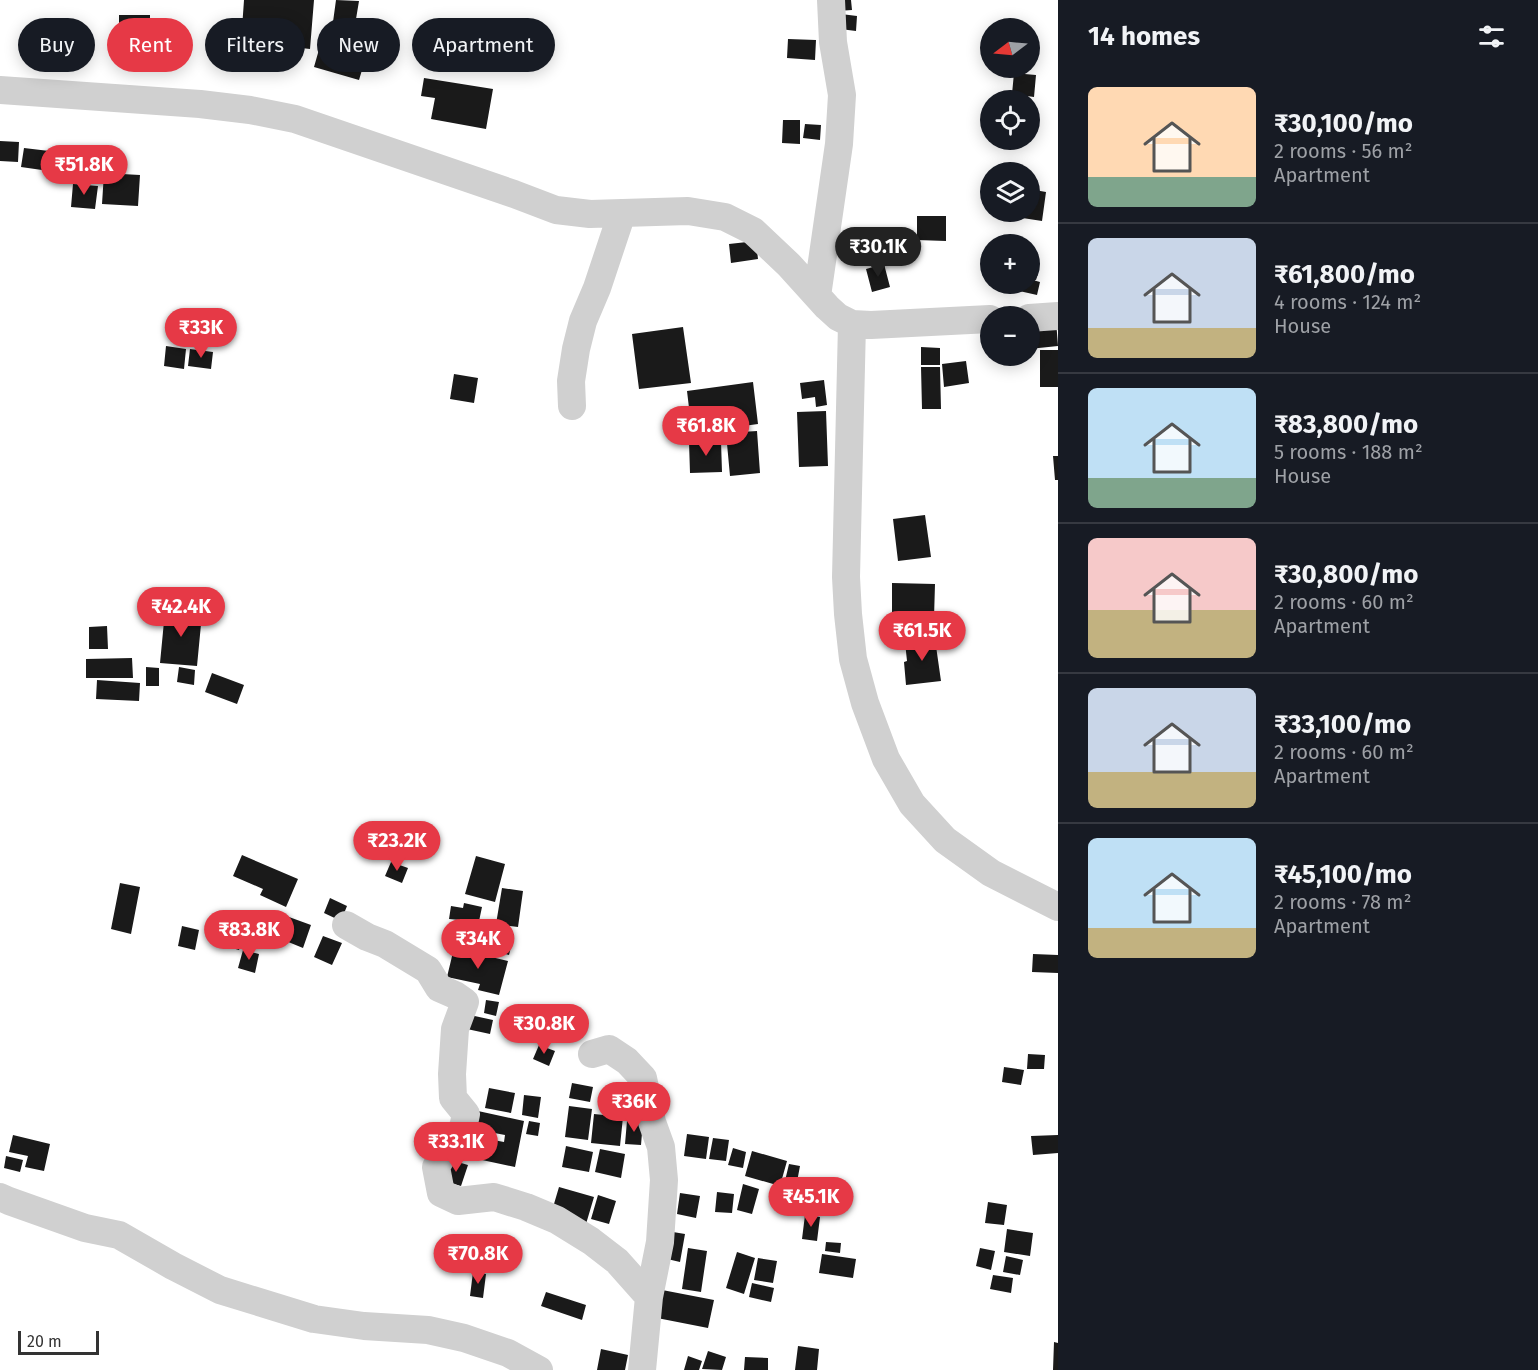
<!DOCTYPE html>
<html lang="en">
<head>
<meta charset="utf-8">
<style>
  :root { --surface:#171b24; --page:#20242c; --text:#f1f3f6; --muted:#9ea1a6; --line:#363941; --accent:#e63946 }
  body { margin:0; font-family:"Fira Sans",sans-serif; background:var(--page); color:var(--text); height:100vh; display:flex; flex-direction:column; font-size:22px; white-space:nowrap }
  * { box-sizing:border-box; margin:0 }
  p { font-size:20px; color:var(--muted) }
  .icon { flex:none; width:33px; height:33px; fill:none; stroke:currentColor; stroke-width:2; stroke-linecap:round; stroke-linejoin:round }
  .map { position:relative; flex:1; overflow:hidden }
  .side { display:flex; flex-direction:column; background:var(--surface); width:480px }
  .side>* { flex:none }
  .top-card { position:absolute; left:18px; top:18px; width:570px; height:54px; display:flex; gap:12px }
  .needle { width:39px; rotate:254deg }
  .tools { position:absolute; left:980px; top:18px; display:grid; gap:12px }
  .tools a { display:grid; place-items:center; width:60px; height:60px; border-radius:50%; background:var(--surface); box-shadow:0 3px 15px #0003; font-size:30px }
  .scale { position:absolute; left:18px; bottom:15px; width:81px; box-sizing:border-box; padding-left:6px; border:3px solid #333; border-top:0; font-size:16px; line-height:21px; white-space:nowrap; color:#333; -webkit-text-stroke:4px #fff; paint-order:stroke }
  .price { position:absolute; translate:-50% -51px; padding:0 14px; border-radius:21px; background:var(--accent); color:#fff; font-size:20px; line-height:39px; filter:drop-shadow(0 2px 3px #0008) }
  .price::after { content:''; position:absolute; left:50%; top:36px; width:18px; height:14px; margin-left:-9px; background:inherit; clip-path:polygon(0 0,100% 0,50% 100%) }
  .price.selected { background:#222; color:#fff }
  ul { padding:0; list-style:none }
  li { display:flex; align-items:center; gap:18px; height:150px; padding:0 30px }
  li+li { border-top:2px solid var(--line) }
  li span { display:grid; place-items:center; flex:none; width:168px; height:120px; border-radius:9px; color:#555 }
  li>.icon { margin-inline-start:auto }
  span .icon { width:72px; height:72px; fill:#fffc; stroke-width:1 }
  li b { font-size:26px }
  h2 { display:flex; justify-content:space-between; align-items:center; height:72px; padding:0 30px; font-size:26px }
  .pill { padding:0 21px; border-radius:27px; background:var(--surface); box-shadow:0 3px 15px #0003; font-size:21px; line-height:54px }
  .pill.selected { background:var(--accent); color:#fff }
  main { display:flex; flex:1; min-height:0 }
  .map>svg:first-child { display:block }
  .building { fill:#1a1a1a; fill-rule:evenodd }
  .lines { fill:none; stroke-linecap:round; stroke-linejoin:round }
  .street { stroke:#d0d0d0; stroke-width:28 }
</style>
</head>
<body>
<main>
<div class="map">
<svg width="1058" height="1370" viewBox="0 0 1058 1370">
  <rect width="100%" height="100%" fill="#fff"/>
  <path class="building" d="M244,0H314L310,49L284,46L283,55L259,53L260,45L241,43Z
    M336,0L359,1L355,25L333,22Z
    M836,0H851L852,10L837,11Z
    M841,14L857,16L856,31L840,29Z
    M119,15H150V37H119Z
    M788,39L816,40L815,60L787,58Z
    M320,46L365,60L359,80L314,67Z
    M1014,73L1036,75L1034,97L1012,94Z
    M424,78L493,89L486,129L431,119L435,98L421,96Z
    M783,120H800V144L782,143Z
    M805,124L821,125L820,140L803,138Z
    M0,141L19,142L18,162L0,161Z
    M24,148L66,153L63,173L21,167Z
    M104,173L140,175L138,206L102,204Z
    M73,184L98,186L95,209L71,207Z
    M1029,189L1046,192L1042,221L1016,217L1017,212H1029Z
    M917,216H946V241L917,240Z
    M756,241L758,259L731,263L729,244Z
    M884,264L890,287L872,292L866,269Z
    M1029,265L1039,269L1036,280L1029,278Z
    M1029,279L1040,282L1037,295L1015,290L1017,284H1029Z
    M1056,320L1058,346L1029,349V323Z
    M683,327L691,383L639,389L632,334Z
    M166,346L186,349L184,369L164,366Z
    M921,347L940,348V365H921Z
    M190,349L213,352L211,369L188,366Z
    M1040,350H1058V387H1040Z
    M966,361L969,383L944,387L942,364Z
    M921,367H940L941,409H922Z
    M454,374L478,378L474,403L450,399Z
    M824,380L827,405L816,407L815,397L802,399L800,383Z
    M753,382L758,424L692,433L687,391Z
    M826,411L828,466L799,467L797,412Z
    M757,431L760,473L730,476L726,433Z
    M721,441L722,472L690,473L689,442Z
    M1053,456H1058V480H1055Z
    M925,515L931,557L898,561L893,519Z
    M892,583L935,584L934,618L892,616Z
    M165,611L202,614L197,666L160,663Z
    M107,626L108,649H89V627Z
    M935,639L941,681L906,685L904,662L907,661L905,642Z
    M132,658L133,678H86V659Z
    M146,667L159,668V686H146Z
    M179,667L195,670L194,685L177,682Z
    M212,673L244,685L237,704L205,692Z
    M97,680L140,683L139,701L96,699Z
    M242,855L298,879L286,907L260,895L263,889L233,876Z
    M476,856L505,864L495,902L465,894Z
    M391,862L408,868L402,883L385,876Z
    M120,883L140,887L131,934L111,929Z
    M502,888L523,891L518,927L496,924Z
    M330,898L347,906L341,921L324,913Z
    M464,903L482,907L478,926L460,922V920L449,919L451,906L463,908Z
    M232,915L249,920L239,950L222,945Z
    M289,917L311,925L303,948L281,939Z
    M449,925L458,929L452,943L442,939Z
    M182,926L199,930L195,950L178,946Z
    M464,926L475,932L470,942L459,936Z
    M489,928L514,934L509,955L484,948Z
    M323,936L342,943L332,965L314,957Z
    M454,948L508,961L499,995L478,990L480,984L447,977Z
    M243,950L259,954L255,973L238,968Z
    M1033,954L1058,955V973L1032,972Z
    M486,1000L499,1002L496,1016L484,1013Z
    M470,1015L493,1020L490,1034L467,1029Z
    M539,1045L555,1051L549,1066L533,1059Z
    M1028,1054L1045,1055L1044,1069H1027Z
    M1004,1067L1024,1070L1021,1085L1002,1082Z
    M572,1083L593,1087L590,1102L569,1098Z
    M489,1088L515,1093L511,1113L485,1108Z
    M524,1095L541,1097L538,1118L522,1115Z
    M610,1097L630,1099L628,1116L608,1113Z
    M569,1106L592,1109L588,1140L565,1137Z
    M478,1111L524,1121L515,1167L468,1157ZM489,1132L505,1135L504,1142L488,1139Z
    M594,1114L623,1117L620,1146L591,1143Z
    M529,1121L540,1123L538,1136L526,1134Z
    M627,1121H643L641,1145L625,1144Z
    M687,1134L709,1137L706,1159L684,1156Z
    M13,1135L50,1144L44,1171L25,1167L28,1156L9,1152Z
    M1058,1135V1153L1033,1155L1031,1136Z
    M713,1138L729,1140L726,1161L709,1159Z
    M566,1146L593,1152L589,1172L562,1167Z
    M733,1148L746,1152L743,1168L728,1165Z
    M600,1149L625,1154L621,1178L595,1172Z
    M752,1151L787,1161L780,1186L745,1176Z
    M6,1156L23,1160L20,1172L4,1168Z
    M451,1160L468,1165L461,1186L444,1181Z
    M789,1164L800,1166L796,1187L784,1185Z
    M743,1184L759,1189L752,1214L737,1210Z
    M559,1187L594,1197L586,1224L551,1214Z
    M717,1192L734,1194L732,1213L715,1212Z
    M680,1193L700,1196L696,1218L677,1214Z
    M598,1195L616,1201L609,1224L591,1219Z
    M988,1202L1007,1205L1004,1225L985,1223Z
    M805,1215L820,1217L817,1241L802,1239Z
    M1007,1229L1033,1233L1030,1256L1004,1252Z
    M667,1231L685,1234L680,1262L663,1258Z
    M826,1242L841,1243L840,1253L825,1251Z
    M474,1247L491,1249L489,1267L472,1265Z
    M688,1248L707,1251L701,1292L682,1289Z
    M980,1248L995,1251L991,1270L976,1266Z
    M737,1252L755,1258L744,1294L726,1288Z
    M822,1254L856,1259L853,1278L819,1273Z
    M1006,1256L1023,1260L1020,1275L1003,1272Z
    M758,1258L777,1261L773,1283L754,1280Z
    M473,1272L486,1274L483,1298L470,1296Z
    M993,1275L1013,1278L1011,1293L990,1289Z
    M752,1283L774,1288L771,1302L749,1297Z
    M657,1289L714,1300L708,1328L652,1317Z
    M546,1292L586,1305L582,1320L541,1306Z
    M1054,1342L1058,1343V1370H1053Z
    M798,1346L819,1349L817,1370H795Z
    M601,1349L628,1355L625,1370H597Z
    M708,1351L726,1357L722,1370L702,1369Z
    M688,1356L702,1361L699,1370H684Z
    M745,1357L768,1358V1370H744Z"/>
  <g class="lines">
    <path class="street" d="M0,90L200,104L250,110L295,119L514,194L556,210L590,214L688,211L725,217L753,231L789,265L827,307L838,317L852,324L871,325L990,319
      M817,296L839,144L842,95L833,42L831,0
      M1029,318L1058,316
      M852,324L846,577L848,614L853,659L865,703L886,759L912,804L945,840L991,873L1058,907
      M572,406L571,381L576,349L583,321L597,288L622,213
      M346,925L367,937L385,944L428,970L439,988L455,995L465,1002L455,1029L452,1074L453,1098L466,1114L463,1128L451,1141L436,1167L441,1193L458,1201L494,1197L526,1207L557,1220L591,1241L617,1261L649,1297
      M592,1054L609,1049L627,1061L643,1078L652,1122L661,1147L664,1180L660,1242L649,1297L642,1370
      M0,1197L9,1201L85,1228L119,1235L173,1266L220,1290L314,1319L364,1326L428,1330L464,1338L508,1353L539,1370"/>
  </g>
</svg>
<div class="tools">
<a><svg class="needle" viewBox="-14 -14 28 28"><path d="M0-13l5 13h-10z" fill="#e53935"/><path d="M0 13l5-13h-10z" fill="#9ea1a6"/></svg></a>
<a><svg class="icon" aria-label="locate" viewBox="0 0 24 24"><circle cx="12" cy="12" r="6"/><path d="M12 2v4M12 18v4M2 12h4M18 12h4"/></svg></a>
<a><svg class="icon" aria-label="layers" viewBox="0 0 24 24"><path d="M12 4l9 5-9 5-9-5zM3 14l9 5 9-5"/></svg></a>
<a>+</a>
<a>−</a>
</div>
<div class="scale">20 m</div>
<b class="price" style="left:84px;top:196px">₹51.8K</b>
<b class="price selected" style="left:878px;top:278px">₹30.1K</b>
<b class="price" style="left:201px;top:359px">₹33K</b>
<b class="price" style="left:706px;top:457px">₹61.8K</b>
<b class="price" style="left:181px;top:638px">₹42.4K</b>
<b class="price" style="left:922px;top:662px">₹61.5K</b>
<b class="price" style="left:397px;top:872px">₹23.2K</b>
<b class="price" style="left:249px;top:961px">₹83.8K</b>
<b class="price" style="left:478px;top:970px">₹34K</b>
<b class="price" style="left:544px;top:1055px">₹30.8K</b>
<b class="price" style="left:634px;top:1133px">₹36K</b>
<b class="price" style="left:456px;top:1173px">₹33.1K</b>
<b class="price" style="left:811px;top:1228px">₹45.1K</b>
<b class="price" style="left:478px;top:1285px">₹70.8K</b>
<div class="top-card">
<a class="pill">Buy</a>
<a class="pill selected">Rent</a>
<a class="pill">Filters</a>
<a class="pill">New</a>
<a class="pill">Apartment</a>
</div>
</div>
<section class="side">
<h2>14 homes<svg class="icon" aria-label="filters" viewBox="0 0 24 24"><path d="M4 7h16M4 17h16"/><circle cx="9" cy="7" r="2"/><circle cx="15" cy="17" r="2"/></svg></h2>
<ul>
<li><span style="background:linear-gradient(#ffd9b3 75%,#7fa58c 0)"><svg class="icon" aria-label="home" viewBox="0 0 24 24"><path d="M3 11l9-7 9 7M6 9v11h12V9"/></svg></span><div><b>₹30,100/mo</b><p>2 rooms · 56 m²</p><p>Apartment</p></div></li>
<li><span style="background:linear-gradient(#c9d6e8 75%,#c2b280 0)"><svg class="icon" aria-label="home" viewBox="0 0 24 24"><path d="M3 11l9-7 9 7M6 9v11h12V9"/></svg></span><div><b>₹61,800/mo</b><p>4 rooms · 124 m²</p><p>House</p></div></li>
<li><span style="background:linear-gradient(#bfe0f5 75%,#7fa58c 0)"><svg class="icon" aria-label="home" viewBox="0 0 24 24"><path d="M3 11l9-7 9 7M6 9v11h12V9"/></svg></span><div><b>₹83,800/mo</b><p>5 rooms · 188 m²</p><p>House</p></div></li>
<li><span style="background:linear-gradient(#f6c9c9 60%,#c2b280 0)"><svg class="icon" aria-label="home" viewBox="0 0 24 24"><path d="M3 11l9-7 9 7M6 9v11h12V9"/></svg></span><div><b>₹30,800/mo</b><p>2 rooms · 60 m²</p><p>Apartment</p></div></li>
<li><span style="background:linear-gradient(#c9d6e8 70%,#c2b280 0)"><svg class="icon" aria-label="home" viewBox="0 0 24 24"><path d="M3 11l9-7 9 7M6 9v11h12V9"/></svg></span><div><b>₹33,100/mo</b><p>2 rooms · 60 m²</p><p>Apartment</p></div></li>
<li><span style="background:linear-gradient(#bfe0f5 75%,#c2b280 0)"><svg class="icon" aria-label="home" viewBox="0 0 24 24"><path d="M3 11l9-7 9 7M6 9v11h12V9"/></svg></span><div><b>₹45,100/mo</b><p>2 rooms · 78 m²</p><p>Apartment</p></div></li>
</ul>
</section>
</main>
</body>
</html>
